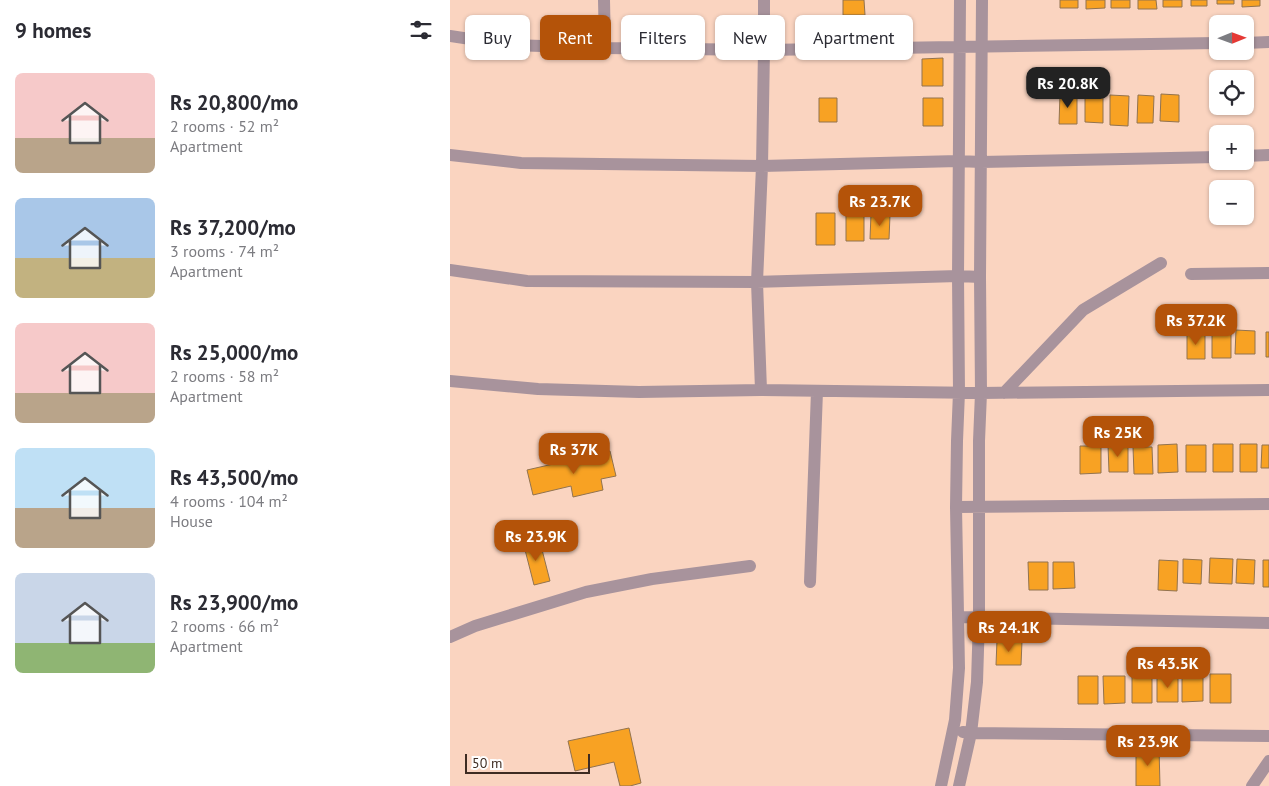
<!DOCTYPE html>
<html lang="en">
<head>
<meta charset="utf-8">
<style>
  :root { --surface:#fff; --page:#f2f2f3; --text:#2b2b33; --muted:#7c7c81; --accent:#b45309 }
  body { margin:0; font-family:"PT Sans",sans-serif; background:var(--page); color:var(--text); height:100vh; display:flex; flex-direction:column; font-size:19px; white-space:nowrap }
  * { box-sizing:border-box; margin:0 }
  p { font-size:16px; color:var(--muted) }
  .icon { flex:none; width:28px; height:28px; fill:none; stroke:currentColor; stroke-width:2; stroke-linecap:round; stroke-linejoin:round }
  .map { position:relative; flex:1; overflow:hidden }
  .panel { display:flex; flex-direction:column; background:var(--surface); width:450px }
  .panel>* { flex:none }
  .top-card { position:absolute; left:15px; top:15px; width:475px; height:45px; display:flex; gap:10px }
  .needle { width:32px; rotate:89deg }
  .tools { position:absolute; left:759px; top:15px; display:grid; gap:10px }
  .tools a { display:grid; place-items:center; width:45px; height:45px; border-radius:8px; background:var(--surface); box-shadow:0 1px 4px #0004; font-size:25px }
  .scale { position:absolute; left:15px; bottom:12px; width:125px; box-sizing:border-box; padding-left:5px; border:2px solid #3e2c22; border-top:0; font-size:14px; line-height:18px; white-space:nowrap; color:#3e2c22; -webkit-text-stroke:4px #fefefe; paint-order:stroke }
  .price { position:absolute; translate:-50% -42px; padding:0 11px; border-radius:10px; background:var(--accent); color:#fff; font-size:16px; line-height:32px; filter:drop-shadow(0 1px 2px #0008) }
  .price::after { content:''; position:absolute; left:50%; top:30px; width:15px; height:11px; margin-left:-8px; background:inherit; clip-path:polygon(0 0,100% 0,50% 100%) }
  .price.on { background:#222; color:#fff }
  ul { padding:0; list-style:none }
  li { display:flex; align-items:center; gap:15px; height:125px; padding:0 15px }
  li span { display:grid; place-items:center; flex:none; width:140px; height:100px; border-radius:8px; color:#555 }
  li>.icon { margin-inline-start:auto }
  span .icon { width:60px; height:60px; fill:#fffc; stroke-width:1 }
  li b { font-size:21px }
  h2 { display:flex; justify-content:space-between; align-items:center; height:60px; padding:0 15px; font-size:21px }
  .tag { padding:0 18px; border-radius:8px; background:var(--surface); box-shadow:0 1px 4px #0004; font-size:18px; line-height:45px }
  .tag.on { background:var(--accent); color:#fff }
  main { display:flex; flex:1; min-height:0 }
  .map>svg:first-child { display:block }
  .building { fill:#f8a223; stroke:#92734f }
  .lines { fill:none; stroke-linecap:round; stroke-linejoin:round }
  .minor { stroke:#a8939c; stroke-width:12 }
</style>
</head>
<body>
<main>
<section class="panel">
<h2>9 homes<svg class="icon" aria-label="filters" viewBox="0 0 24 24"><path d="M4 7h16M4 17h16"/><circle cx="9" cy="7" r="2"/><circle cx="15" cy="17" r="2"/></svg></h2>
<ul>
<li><span style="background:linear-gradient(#f6c9c9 65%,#b9a48a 0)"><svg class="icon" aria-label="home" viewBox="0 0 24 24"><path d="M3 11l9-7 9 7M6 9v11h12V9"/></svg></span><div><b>Rs 20,800/mo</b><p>2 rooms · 52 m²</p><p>Apartment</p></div></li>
<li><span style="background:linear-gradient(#a9c7e8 60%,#c2b280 0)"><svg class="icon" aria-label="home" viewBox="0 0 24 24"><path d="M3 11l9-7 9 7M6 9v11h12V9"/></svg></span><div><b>Rs 37,200/mo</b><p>3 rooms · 74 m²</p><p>Apartment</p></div></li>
<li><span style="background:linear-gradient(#f6c9c9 70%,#b9a48a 0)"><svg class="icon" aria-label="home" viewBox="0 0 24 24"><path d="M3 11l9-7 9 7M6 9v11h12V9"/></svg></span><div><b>Rs 25,000/mo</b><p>2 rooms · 58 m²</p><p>Apartment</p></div></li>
<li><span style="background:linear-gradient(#bfe0f5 60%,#b9a48a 0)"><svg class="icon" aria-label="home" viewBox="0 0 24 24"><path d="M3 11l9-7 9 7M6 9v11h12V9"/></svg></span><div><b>Rs 43,500/mo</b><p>4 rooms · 104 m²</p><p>House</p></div></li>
<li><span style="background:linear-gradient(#c9d6e8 70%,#8fb573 0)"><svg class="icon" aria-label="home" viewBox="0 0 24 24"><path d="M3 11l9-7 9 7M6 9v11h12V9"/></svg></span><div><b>Rs 23,900/mo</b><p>2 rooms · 66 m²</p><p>Apartment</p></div></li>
</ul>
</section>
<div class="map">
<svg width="819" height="786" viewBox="0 0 819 786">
  <rect width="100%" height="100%" fill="#fad4c0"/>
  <path class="building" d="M393,0H414L415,15H393Z
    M610,0H628V8H610Z
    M636,0H655V8L636,9Z
    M661,0H680V8H661Z
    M688,0H706L707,9H688Z
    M713,0H732V7H713Z
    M741,0H757V6H741Z
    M767,0H784V4H767Z
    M792,0H810V6L792,7Z
    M493,58V86H472V59Z
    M610,94L627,95V124H609Z
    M711,94L729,95V122L710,121Z
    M635,95H653V123L635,122Z
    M660,95L679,96L678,126L660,125Z
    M688,95L704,96L703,123H687Z
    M369,98H387V122H369Z
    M473,98H493V126H473Z
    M396,212L414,213V241H396Z
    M366,213H385V245H366Z
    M421,214L440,215L439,239H420Z
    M786,330L805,331V354H785Z
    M737,332H755V359H737Z
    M762,332H781V358H762Z
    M816,332H819V357H816Z
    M727,444L728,472L708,473V445Z
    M763,444H783V472H763Z
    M790,444H807V472H790Z
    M658,445H678V472H659Z
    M736,445H756V472H736Z
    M812,445H819V468H811Z
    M630,446H651V473L630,474Z
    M683,447H702L703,474H684Z
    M160,451L166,476L151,479L153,490L123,497L121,486L83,495L77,470Z
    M89,538L100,581L84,585L73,542Z
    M760,558L783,559L782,584L759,583Z
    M733,559L752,560L751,584L733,583Z
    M787,559L805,560L804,584L786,583Z
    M709,560L728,561L727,591L708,590Z
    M813,560H819V587H813Z
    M578,562H598V590H579Z
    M603,562H624L625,588L603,589Z
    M547,640L572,641L571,665H546Z
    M760,674H781V703H760Z
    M728,675V702H707V676Z
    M628,676H648V704H628Z
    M653,676H675V703L654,704Z
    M682,676H702V703H682Z
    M732,676H753V701L732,702Z
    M179,728L191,783L180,786H170L164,762L125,771L118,741Z
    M686,747H709L710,786H686Z"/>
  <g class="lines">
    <path class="minor" d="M154,0L155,48L314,50L312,166L307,282L508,276L530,277
      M314,0V50L768,43
      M0,36L60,45L155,48
      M795,43L819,42
      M0,155L71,163L312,166L508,161L531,162L768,157
      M795,156L819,155
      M0,270L77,281L307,282L311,390L189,392L88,389L0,381
      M741,274L819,273
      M311,390L531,393L819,390
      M554,393L633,310L711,263
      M506,507L819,504
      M360,582L367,391
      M508,617L819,623
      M0,637L25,626L136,592L202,579L300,566
      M513,732L521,733L819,736
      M491,786L505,720L509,668L506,507L507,441L509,392L508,276L510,0
      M509,786L521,733L527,682L529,618V441L531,393L530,277L532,0
      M802,786L819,761"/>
  </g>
</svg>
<div class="tools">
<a><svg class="needle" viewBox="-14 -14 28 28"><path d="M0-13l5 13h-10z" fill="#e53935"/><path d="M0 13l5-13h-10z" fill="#7c7c81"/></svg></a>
<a><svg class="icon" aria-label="locate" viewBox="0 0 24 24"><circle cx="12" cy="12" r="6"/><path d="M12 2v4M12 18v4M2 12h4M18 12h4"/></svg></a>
<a>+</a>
<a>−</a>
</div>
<div class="scale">50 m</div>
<b class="price on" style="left:618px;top:109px">Rs 20.8K</b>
<b class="price" style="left:430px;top:227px">Rs 23.7K</b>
<b class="price" style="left:746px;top:346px">Rs 37.2K</b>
<b class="price" style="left:668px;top:458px">Rs 25K</b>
<b class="price" style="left:124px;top:475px">Rs 37K</b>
<b class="price" style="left:86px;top:562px">Rs 23.9K</b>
<b class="price" style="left:559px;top:653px">Rs 24.1K</b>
<b class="price" style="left:718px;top:689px">Rs 43.5K</b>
<b class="price" style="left:698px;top:767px">Rs 23.9K</b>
<div class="top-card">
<a class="tag">Buy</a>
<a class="tag on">Rent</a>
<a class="tag">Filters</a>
<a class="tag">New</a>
<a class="tag">Apartment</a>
</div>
</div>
</main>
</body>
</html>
